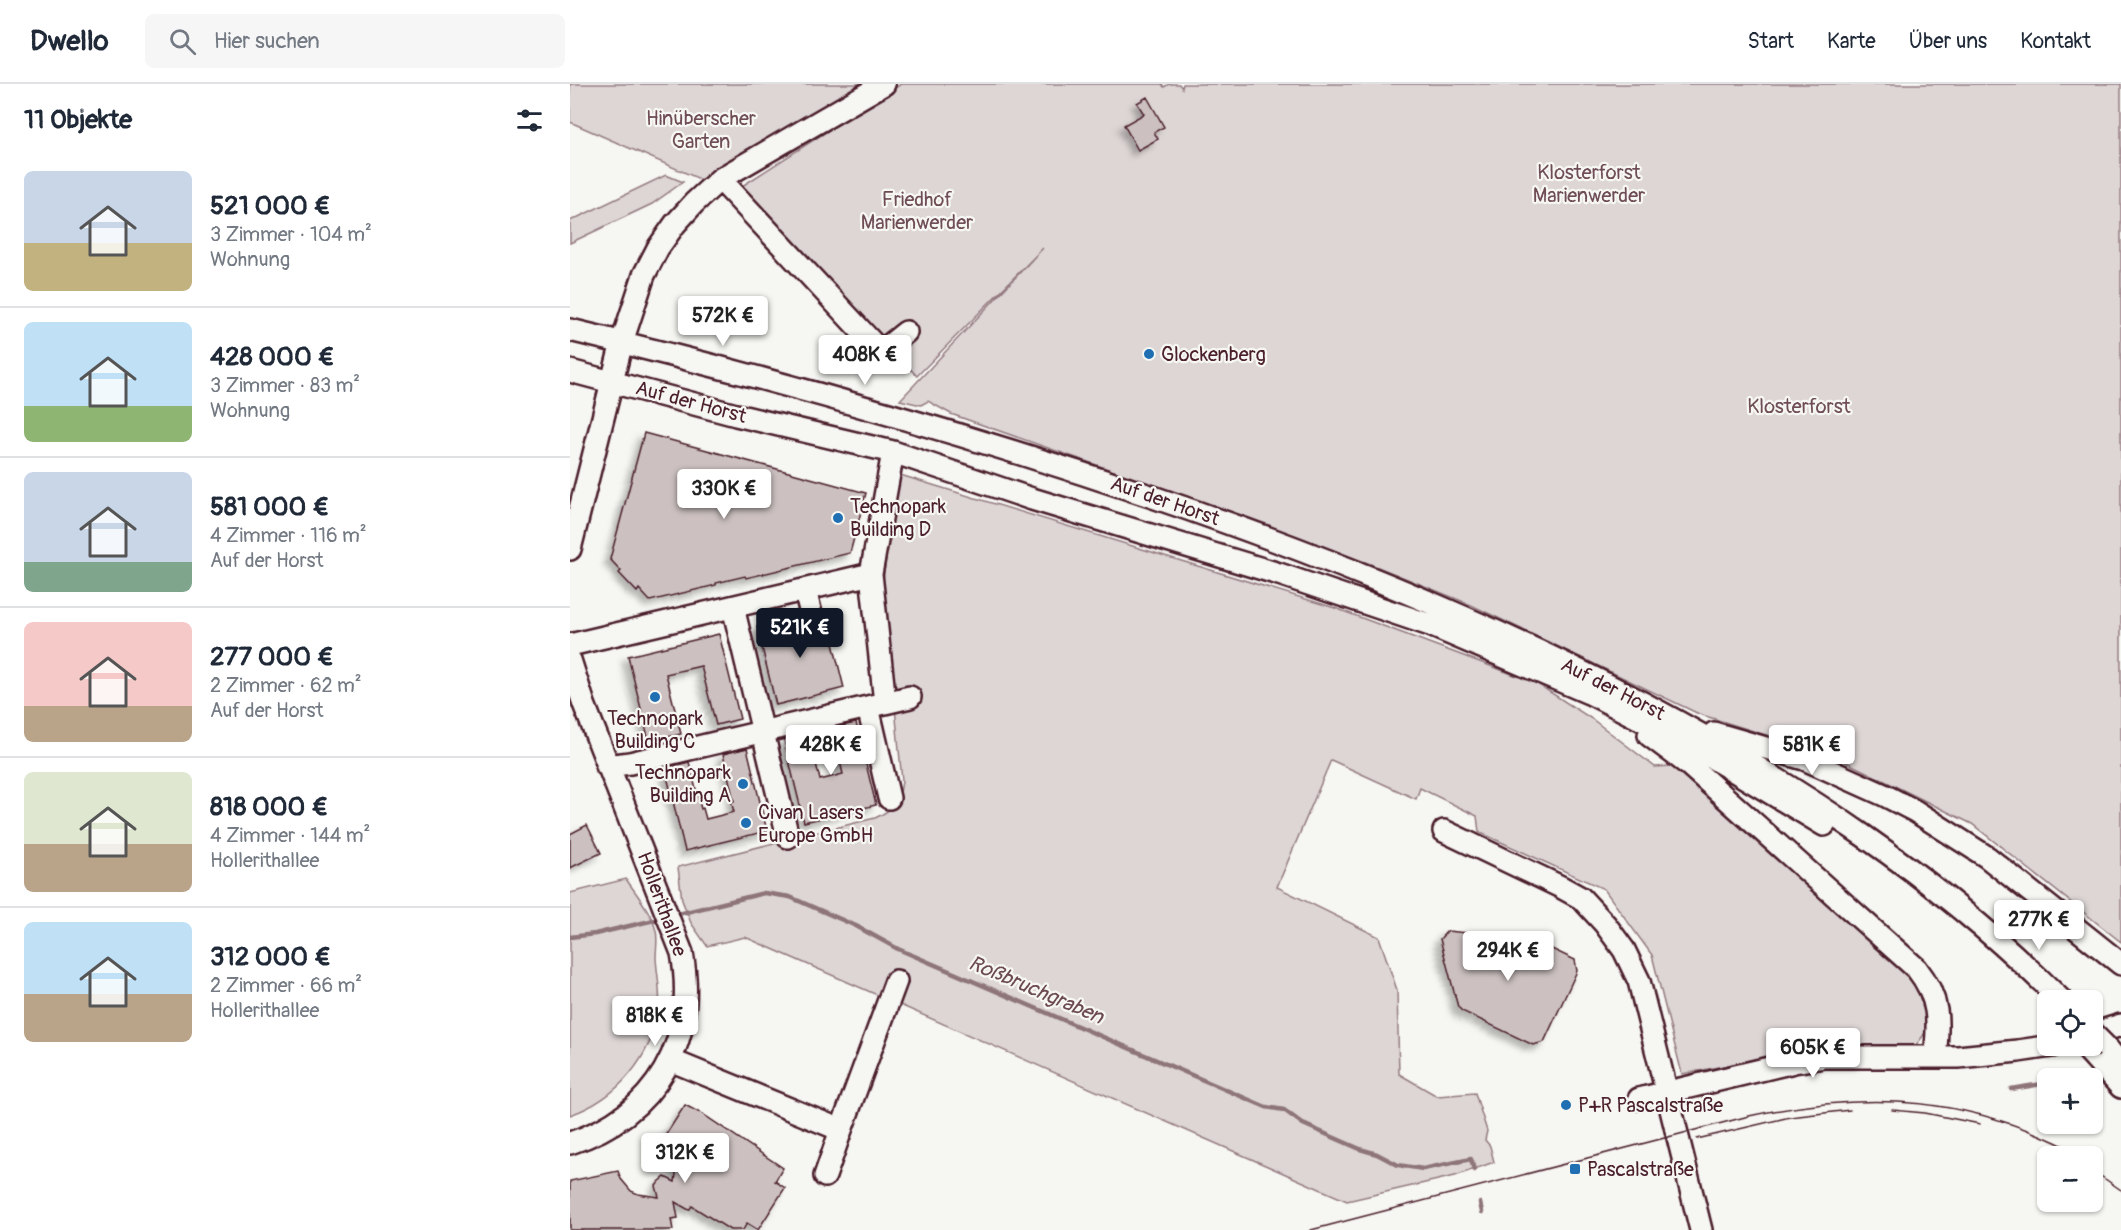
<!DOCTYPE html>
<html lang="de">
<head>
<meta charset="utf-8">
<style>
  :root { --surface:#fff; --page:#f6f6f7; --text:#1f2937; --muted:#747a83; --line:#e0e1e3; --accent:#111827 }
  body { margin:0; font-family:Pangolin,sans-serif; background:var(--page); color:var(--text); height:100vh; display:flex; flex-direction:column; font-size:22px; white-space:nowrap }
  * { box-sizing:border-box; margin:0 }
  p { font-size:20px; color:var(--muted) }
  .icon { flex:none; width:33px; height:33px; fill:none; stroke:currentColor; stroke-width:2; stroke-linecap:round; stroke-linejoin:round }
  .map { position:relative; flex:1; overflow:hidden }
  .drawer { display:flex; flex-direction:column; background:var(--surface); width:570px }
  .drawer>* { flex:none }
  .tools { position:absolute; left:1467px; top:906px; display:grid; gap:12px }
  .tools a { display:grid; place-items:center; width:66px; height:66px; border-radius:9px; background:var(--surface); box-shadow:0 2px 4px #0004; font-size:30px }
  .price { position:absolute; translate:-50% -51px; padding:0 14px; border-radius:6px; background:#fff; color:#222; font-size:20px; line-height:39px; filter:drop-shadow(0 2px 3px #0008) }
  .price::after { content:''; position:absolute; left:50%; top:36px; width:18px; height:14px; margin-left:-9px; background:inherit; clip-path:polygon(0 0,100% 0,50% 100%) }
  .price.on { background:var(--accent); color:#fff }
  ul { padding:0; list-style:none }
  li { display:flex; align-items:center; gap:18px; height:150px; padding:0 24px }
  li+li { border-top:2px solid var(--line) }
  li span { display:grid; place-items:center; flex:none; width:168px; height:120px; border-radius:9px; color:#555 }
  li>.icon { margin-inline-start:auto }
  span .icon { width:72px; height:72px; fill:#fffc; stroke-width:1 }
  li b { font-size:26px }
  h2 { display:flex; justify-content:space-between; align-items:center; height:72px; padding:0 24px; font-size:26px }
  header { display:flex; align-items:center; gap:36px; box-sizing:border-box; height:84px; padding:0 30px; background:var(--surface); border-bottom:2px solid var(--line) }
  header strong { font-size:28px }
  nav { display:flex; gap:33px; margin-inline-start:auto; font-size:21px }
  .search { width:420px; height:54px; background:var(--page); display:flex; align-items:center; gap:15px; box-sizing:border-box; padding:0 21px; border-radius:9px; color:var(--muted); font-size:22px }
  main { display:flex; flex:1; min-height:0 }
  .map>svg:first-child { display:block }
  .green { fill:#ddd6d5; stroke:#947a80; stroke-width:1.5 }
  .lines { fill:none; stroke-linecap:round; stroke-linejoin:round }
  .stream { stroke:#8e747a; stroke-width:4.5 }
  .building { fill:#ccc1c0; stroke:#4a1f2b; stroke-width:1.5; filter:url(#shadow) }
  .minor-casing { stroke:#4a1f2b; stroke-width:26 }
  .minor { stroke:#f6f6f2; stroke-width:21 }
  .tram { stroke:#4a1f2b; stroke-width:1.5 }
  .minor-bridge-casing { stroke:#4a1f2b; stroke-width:26; stroke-linecap:butt }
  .minor-bridge { stroke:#f6f6f2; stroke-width:21 }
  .poi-dot { fill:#1f6fb2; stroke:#f6f6f2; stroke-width:2 }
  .labels { text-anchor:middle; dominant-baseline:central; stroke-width:4.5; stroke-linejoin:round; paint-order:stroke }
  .park-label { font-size:20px; fill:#6f4d56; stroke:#f6f6f2 }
  .poi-label { font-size:20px; fill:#4a1f2b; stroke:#f6f6f2; text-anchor:start }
  .street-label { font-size:20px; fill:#4a1f2b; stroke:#f6f6f2 }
  .water-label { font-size:21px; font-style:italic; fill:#6c4a52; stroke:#f6f6f2 }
</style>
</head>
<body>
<header>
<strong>Dwello</strong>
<div class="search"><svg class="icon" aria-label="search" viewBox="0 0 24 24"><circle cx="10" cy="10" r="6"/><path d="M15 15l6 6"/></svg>Hier suchen</div>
<nav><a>Start</a><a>Karte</a><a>Über uns</a><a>Kontakt</a></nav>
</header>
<main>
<section class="drawer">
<h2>11 Objekte<svg class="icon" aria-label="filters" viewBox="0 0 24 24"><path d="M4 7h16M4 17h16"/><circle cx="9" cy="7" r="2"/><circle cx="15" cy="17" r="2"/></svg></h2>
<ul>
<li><span style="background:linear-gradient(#c9d6e8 60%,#c2b280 0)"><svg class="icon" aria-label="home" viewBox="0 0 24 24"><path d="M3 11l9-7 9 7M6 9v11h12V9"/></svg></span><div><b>521 000 €</b><p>3 Zimmer · 104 m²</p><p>Wohnung</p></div></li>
<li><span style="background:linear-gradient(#bfe0f5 70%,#8fb573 0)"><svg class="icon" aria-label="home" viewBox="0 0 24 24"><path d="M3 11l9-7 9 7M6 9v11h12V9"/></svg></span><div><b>428 000 €</b><p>3 Zimmer · 83 m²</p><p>Wohnung</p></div></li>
<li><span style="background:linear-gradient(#c9d6e8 75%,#7fa58c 0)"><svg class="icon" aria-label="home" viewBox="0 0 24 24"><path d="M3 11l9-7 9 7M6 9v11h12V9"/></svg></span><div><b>581 000 €</b><p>4 Zimmer · 116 m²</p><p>Auf der Horst</p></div></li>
<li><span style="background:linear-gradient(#f6c9c9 70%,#b9a48a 0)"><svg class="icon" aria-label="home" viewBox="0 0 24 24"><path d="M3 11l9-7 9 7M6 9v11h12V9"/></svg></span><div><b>277 000 €</b><p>2 Zimmer · 62 m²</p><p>Auf der Horst</p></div></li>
<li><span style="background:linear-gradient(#dfe7d0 60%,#b9a48a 0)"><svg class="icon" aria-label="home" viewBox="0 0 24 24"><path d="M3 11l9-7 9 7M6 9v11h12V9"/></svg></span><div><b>818 000 €</b><p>4 Zimmer · 144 m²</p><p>Hollerithallee</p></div></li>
<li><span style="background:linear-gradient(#bfe0f5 60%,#b9a48a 0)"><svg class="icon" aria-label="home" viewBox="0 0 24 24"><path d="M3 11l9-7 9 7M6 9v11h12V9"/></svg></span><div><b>312 000 €</b><p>2 Zimmer · 66 m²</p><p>Hollerithallee</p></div></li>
</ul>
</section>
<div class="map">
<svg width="1551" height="1146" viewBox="0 0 1551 1146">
  <defs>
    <filter id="shadow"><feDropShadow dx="-5.5" dy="5.5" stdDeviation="3" flood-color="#0004"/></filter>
  </defs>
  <rect width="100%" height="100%" fill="#f6f6f2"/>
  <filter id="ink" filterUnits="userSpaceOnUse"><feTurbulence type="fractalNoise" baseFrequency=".0167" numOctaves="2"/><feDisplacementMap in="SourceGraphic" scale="12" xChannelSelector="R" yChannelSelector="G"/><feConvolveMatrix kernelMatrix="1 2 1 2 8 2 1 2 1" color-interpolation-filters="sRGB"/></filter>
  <g filter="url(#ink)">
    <path class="green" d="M0,0H292L134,97L0,38Z
      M331,0H592L594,3L599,0H609L612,4L613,0H1551V858L1402,740L1266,673L1129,630L899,520L803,481L641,421L381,330L358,317L351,321L330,316L473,164L347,292L259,201L172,102Z
      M96,91L113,98L82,120L0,159V137Z
      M327,390L765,524L966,599L1022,635L1085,683L1103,682L1352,902C1358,931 1366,941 1343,964H1304L1257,962L1112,990L1082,871L1034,805L909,748L907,732L850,704L846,715L761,676L707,803L809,853L827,906L829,990L867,1012L905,1009L917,1047L915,1056L920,1062L924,1078L885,1092L777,1117L175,853L137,862L121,839L112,816L108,783L305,734C323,726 330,717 332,697L313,497Z
      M56,795C67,811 81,827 86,847C88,855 86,865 86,874C87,891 91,907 89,924C82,974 47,1015 0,1031V809Z"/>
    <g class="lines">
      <path class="stream" d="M104,831L194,809L220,813L286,842L328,865L696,1023L714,1026L733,1040L790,1065L807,1070L828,1081L853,1085L901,1075L904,1086
        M0,853L25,850L93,834
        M1441,1005L1478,999
        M910,1119L912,1128"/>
    </g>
    <path class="building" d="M577,13L594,43L584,48L588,55L568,66L554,41L574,30L567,19Z
      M74,349L296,409L280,469L176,494L175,492L146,499V501L80,517L69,505L67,508L49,489L51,487L40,475Z
      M227,527L232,539L244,542L250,539L255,527L274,604L206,621L187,543L213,537L212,531Z
      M149,550L170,635L146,641L131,582L96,590L111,650L79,657L58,572Z
      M286,639L306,721L234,738L214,656L239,650L250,696L273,690L262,644Z
      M177,664L197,747L115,767L95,684L119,678L131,725L133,724L136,735L164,728L161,717H164L153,670Z
      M17,741L31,769L0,784V750Z
      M877,847L961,855L1005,876L1007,887L974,958L963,961L892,927L888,923L870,855Z
      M115,1021L128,1028V1027L213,1084L205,1097L215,1104L188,1146L177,1139L173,1146H160L122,1122L119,1126L105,1118L108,1134L101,1135L103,1146H0V1097L48,1087L51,1095L61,1107L68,1110L89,1113L86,1102L89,1098L95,1093L105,1098L108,1075L100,1060L93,1055Z"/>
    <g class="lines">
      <g class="minor-casing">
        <path id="minor" d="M150,95L311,268L336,248
          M0,246C197,293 391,348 583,413C751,470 916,537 1073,619C1229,702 1366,791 1491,916
          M0,287L166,331L323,368L462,415L709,490L860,541L1019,609L1121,661L1254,741
          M0,465L52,258L74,191L88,164L105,140L124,119L150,95L314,0
          M235,506L241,530
          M163,523L218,753
          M0,561L301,490
          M0,576L14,620L112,869C128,957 86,1031 0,1059
          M315,619L301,490L323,368
          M298,623L319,714
          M1144,649L1234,675L1314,711L1345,727L1417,773L1551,880
          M1079,651L1119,681L1347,885C1370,914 1369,938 1365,973
          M37,682L60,679L340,613
          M874,747L991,803L1011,814L1035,840L1054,866L1069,897L1131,1146
          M1522,950L1551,941
          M1514,962L1551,1003
          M1537,964L1551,981
          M100,976L271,1046L326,897
          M1069,1015L1224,978L1255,973H1388L1448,967L1482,962
          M255,1092L271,1046"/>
      </g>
      <use href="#minor" class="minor"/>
      <path class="tram" d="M1322,1026L1355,1029L1410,1040
        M1127,1055L1220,1033L1280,1026
        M1522,1086L1551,1106
        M741,1146L1179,1032C1300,1006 1403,1012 1513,1072"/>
      <g class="minor-bridge-casing">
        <path id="minor-bridge" d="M1522,949L1537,964"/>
      </g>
      <use href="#minor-bridge" class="minor-bridge"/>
    </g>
  </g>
  <g class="poi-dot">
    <circle cx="579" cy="270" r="6"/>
    <circle cx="268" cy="434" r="6"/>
    <circle cx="85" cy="613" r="6"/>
    <circle cx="173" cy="700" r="6"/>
    <circle cx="176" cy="739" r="6"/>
    <circle cx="996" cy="1021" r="6"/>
    <rect x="999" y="1079" width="12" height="12" rx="3"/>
  </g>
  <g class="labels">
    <g class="park-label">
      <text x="131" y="34">Hinüberscher<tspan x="131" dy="23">Garten</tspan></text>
      <text x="1019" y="88">Klosterforst<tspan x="1019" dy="23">Marienwerder</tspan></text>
      <text x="347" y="115">Friedhof<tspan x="347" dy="23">Marienwerder</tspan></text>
      <text x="1229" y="322">Klosterforst</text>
    </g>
    <g class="poi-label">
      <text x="591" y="270">Glockenberg</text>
      <text x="280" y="422">Technopark<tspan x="280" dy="23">Building D</tspan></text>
      <text x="85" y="634" text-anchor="middle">Technopark<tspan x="85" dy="23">Building C</tspan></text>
      <text x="161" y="688" text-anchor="end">Technopark<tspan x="161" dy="23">Building A</tspan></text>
      <text x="188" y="728">Civan Lasers<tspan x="188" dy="23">Europe GmbH</tspan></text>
      <text x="1008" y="1021">P+R Pascalstraße</text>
      <text x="1017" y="1085">Pascalstraße</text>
    </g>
    <g class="street-label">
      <text transform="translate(121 318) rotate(15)">Auf der Horst</text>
      <text transform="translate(595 417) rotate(19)">Auf der Horst</text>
      <text transform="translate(1043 605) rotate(27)">Auf der Horst</text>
      <text transform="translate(92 820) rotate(70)">Hollerithallee</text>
    </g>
    <g class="water-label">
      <text transform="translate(466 906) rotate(23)">Roßbruchgraben</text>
    </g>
  </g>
</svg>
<div class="tools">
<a><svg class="icon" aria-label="locate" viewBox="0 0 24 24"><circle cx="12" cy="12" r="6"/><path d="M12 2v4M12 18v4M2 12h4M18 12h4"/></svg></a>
<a>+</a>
<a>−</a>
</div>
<b class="price" style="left:153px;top:263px">572K €</b>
<b class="price" style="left:295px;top:302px">408K €</b>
<b class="price" style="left:154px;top:436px">330K €</b>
<b class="price on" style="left:230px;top:575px">521K €</b>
<b class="price" style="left:261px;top:692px">428K €</b>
<b class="price" style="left:1242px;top:692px">581K €</b>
<b class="price" style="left:1469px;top:867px">277K €</b>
<b class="price" style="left:938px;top:898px">294K €</b>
<b class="price" style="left:85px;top:963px">818K €</b>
<b class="price" style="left:1243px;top:995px">605K €</b>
<b class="price" style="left:115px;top:1100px">312K €</b>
</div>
</main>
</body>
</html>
